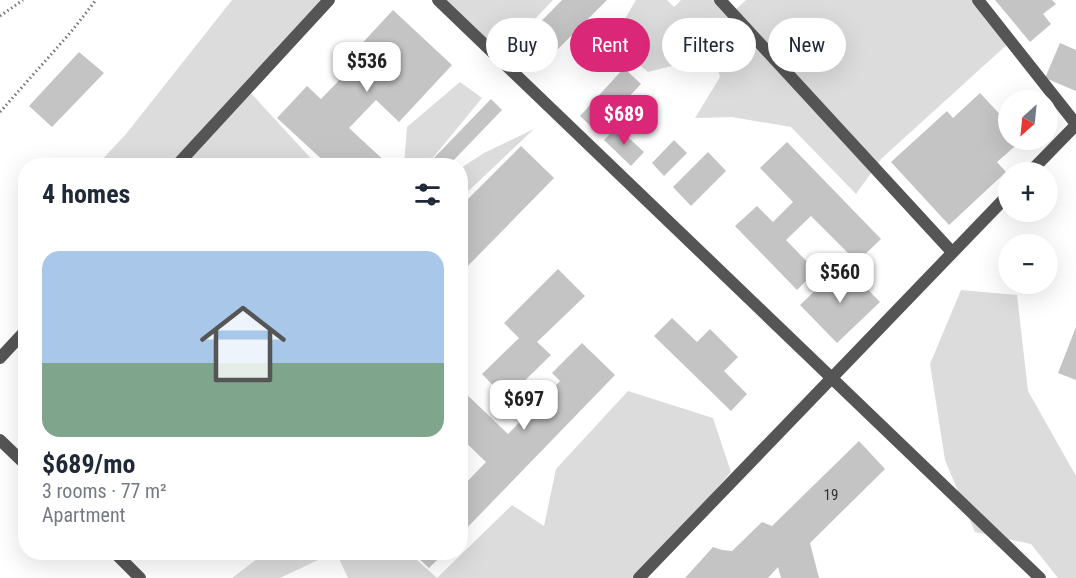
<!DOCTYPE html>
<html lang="en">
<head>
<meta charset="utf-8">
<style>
  :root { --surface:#fff; --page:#f2f2f3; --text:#1f2937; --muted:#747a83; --accent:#db2777 }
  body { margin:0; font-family:"Roboto Condensed",sans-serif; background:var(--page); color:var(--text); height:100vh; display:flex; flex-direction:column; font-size:22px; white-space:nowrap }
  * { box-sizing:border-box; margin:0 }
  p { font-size:20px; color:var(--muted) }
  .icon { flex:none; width:33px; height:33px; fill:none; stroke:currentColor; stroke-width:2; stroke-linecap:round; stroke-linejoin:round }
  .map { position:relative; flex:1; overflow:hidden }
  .drawer { position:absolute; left:18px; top:158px; width:450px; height:402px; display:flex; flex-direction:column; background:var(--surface); border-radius:24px; box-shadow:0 6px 24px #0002 }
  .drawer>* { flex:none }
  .hud { position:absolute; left:486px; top:18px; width:500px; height:54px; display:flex; gap:12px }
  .needle { width:39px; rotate:207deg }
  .tools { position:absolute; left:998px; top:90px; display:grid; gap:12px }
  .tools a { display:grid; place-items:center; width:60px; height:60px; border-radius:50%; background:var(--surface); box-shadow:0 6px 24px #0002; font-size:30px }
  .price { position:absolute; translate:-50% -51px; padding:0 14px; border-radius:12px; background:#fff; color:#222; font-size:20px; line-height:39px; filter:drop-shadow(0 2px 3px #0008) }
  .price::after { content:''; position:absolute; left:50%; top:36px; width:18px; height:14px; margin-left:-9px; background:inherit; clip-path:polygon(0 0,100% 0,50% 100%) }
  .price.selected { background:var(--accent); color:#fff }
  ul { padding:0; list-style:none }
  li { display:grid; align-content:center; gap:12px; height:318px; padding:0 24px }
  li span { display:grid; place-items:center; height:186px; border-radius:18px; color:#555 }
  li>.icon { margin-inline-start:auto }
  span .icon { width:108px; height:108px; fill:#fffc; stroke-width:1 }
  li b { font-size:26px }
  h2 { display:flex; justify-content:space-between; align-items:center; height:72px; padding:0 24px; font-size:26px }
  .tag { padding:0 21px; border-radius:27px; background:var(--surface); box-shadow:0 6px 24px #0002; font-size:21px; line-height:54px }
  .tag.selected { background:var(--accent); color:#fff }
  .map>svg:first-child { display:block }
  .green { fill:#dcdcdc }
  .building { fill:#c4c4c4 }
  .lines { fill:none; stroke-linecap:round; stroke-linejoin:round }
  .path { stroke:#777; stroke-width:3; stroke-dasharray:1.5 3; stroke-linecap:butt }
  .street { stroke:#555; stroke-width:12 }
  .labels { text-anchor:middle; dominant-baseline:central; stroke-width:5; stroke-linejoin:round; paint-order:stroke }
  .number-label { font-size:15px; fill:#313131 }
</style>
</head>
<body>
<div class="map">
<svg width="1076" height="578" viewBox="0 0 1076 578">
  <rect width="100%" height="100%" fill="#fff"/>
  <path class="green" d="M232,0H329L247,89L317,165H97L126,134Z
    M438,0H553L499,57Z
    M636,0H667L674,7L681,0H720L732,13L746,0H977L1011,41L881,159L856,194L791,127L732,117L695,118L720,77L714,55L648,72L611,42Z
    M460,82L482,98L427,165H404L407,127Z
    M534,129L461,198V168L484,153Z
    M961,290L1017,295L1028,391L1076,476V578H1058L1031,544L975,532L945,460L930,364Z
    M628,391L713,418L731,472L639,578H437L512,505L544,526L556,469Z
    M266,552H335L280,578H232Z
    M336,552H408L437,578H348Z"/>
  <path class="building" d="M562,0H607L536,71L514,49Z
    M995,0H1052L1056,4L1043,14L1051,24L1030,42Z
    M393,10L452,65L399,122L376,100L349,128L389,165H328L277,118L307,86L321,99L348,71L342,65Z
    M1060,43L1076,50V91L1045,78Z
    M79,52L104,73L52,127L29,106Z
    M624,68L641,84L596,131L580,116Z
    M980,93L1008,123V140H1022L997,162L1006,172L949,225L891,162L947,111L953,118Z
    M491,99L502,110L449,165H435L431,161Z
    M617,127L644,152L631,166L604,140Z
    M674,140L687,153L664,176L652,163Z
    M787,142L881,239L857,262L811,216L786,240L816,271L797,290L735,226L757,206L773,222L793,202L760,168Z
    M521,146L554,178L460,274V207Z
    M708,152L726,171L691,206L673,187Z
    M843,264L880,302L837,343L800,305Z
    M558,269L585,296L537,342L551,355L506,399L482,374L519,338L504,323Z
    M672,318L697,342L710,329L738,357L724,371L747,394L731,411L654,336Z
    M1076,327V380L1058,373Z
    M582,343L615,375L460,535V489L486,462L460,437V388L508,434L560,381L552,373Z
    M859,441L885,469L810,543L819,578H781L778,567L768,578H685L713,547L722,550L732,551L762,522L772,526Z
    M412,552H445L429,568Z"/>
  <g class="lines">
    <path class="path" d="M0,16L23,0
      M0,112L71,32L96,0"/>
    <path class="street" d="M438,0L1040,578
      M720,0L952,252
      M978,0L1076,124
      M177,165L329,0
      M1030,172L1076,125
      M0,358L26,330
      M0,440L26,465
      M114,552L140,578
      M639,578L1008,195"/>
  </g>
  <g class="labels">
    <g class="number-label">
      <text x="831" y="495">19</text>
    </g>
  </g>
</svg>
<div class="tools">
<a><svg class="needle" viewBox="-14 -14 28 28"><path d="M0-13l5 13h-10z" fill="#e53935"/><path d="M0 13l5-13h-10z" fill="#747a83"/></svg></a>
<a>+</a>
<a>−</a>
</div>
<b class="price" style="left:367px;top:93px">$536</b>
<b class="price selected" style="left:624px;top:146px">$689</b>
<b class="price" style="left:840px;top:304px">$560</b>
<b class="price" style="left:524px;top:431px">$697</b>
<div class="hud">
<a class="tag">Buy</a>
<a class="tag selected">Rent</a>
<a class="tag">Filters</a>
<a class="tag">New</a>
</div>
<section class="drawer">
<h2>4 homes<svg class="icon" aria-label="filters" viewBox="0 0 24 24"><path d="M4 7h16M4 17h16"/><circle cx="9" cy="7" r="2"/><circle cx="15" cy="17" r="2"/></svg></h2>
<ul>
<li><span style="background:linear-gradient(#a9c7e8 60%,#7fa58c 0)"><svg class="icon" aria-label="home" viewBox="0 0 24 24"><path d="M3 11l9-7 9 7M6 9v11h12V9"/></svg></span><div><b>$689/mo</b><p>3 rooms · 77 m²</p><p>Apartment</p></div></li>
</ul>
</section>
</div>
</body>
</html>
